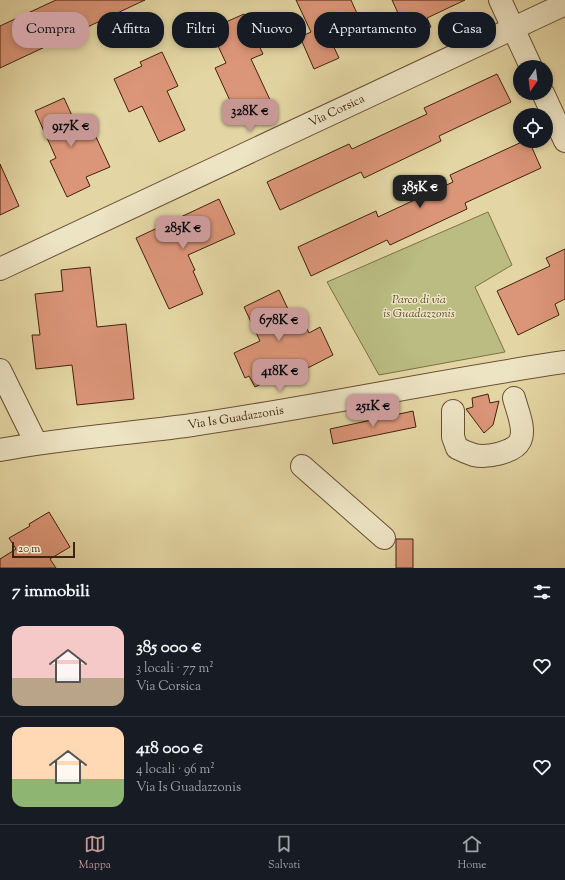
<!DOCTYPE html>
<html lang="it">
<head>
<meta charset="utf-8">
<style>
  :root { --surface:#171b24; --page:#20242c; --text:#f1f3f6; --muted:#9ea1a6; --line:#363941; --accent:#c59692 }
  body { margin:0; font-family:"Sorts Mill Goudy",serif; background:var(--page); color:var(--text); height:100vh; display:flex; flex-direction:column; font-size:15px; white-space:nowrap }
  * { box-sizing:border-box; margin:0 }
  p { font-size:13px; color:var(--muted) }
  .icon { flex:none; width:22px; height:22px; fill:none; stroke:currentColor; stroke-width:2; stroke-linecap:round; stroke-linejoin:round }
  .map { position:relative; height:568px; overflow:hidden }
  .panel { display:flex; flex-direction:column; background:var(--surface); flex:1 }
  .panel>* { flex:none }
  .top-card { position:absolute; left:12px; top:12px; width:541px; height:36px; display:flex; gap:8px }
  .needle { width:26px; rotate:194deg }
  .controls { position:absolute; left:513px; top:60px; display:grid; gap:8px }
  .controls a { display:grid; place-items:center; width:40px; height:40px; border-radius:50%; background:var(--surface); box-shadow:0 2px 6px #0003; font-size:20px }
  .scale { position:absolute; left:12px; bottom:10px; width:63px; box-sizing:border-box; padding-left:4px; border:2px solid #41220e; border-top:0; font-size:11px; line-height:14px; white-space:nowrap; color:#41220e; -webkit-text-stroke:3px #ede4c4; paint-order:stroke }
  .price { position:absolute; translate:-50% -34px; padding:0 9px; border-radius:8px; background:var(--accent); color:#111; font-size:13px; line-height:26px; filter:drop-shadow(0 1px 2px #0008) }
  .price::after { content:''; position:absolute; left:50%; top:24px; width:12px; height:9px; margin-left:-6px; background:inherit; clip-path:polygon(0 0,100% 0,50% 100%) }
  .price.on { background:#222; color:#fff }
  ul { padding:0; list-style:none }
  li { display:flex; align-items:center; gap:12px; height:100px; padding:0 12px }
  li+li { border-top:1px solid var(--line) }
  li span { display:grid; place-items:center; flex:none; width:112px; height:80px; border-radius:12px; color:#555 }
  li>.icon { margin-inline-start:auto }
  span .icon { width:48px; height:48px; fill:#fffc; stroke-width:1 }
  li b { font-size:17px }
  h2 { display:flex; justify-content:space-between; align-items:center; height:48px; padding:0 12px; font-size:17px }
  .pill { padding:0 14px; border-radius:16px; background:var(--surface); box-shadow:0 2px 6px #0003; font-size:14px; line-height:36px }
  .pill.on { background:var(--accent); color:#111 }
  .tab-bar { display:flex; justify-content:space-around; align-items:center; height:56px; border-top:1px solid var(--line); background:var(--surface); font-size:11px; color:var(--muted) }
  .tab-bar a { display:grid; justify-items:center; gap:2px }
  .tab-bar .on { color:var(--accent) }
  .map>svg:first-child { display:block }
  .green { fill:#babc81; stroke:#7e6f48 }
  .building { fill:#db9578; stroke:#41220e }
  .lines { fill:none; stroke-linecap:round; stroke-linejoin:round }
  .minor-casing { stroke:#6a4f34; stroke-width:24 }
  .minor { stroke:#ede4c4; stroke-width:22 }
  .labels { text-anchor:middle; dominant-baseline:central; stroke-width:3; stroke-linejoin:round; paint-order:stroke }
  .street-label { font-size:12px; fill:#41220e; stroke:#ede4c4 }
  .park-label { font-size:12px; font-style:italic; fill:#5f482b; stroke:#ede4c4 }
</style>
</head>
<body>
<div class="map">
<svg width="565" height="568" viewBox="0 0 565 568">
  <rect width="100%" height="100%" fill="#e4d6a4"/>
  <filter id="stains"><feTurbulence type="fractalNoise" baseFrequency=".005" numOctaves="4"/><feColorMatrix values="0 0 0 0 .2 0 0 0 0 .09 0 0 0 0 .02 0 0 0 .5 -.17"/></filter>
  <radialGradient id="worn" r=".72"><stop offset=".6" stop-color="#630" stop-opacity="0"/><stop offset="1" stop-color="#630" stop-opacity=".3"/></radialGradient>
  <path class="green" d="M488,212L512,265L475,287L505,352L379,375L327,282Z"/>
  <path class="building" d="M56,0H145L0,68V26Z
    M296,0H351L363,27L331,41L339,58L314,69L300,37L311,32Z
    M392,0H465L427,18L431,27L409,37Z
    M244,14L263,54L251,59L271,102L238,118L215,68L226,63L210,29Z
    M162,52L178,86L167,91L185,130L159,142L142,106L129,112L114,79L142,66L140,62Z
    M497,74L511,102L439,136L441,141L364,178L361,172L280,210L267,182L349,144L352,149L427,114L424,108Z
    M64,98L79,131L86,128L91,139L96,137L110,167L86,177L90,186L67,197L50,161L56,158L35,111Z
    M524,141H529L541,168L465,203L467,209L390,245L387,240L311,276L298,247L376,211L378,217L453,182L450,175Z
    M0,164L19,206L0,215Z
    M219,199L235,234L188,255L195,270L193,271L203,294L169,309L136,238Z
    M565,249V299L555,304L559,315L518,335L497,291L550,266L546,258Z
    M90,267L97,327L126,324L134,399L77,405L72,365L36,369L32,335H40L35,294L63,291L61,270Z
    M279,290L295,324L303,321L309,333L320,327L333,355L298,373L296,367L255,387L249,376L245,378L234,353L260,341L244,307Z
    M488,394L490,403L499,401L493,425L484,433L466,409L473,407L472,398Z
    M413,411L416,427L333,444L330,429Z
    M49,512L70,547L50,559L56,568H0V559L16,549L9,538L30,526L29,524Z
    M396,539H413V568H396Z"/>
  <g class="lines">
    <g class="minor-casing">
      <g id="minor">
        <path d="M500,0L531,67"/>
        <path d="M543,93L565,141"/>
        <path id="s1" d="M0,269L565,4"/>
        <path d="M0,370L36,443"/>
        <path d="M453,411V437L457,448C463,451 468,453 474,455C486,458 514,453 520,441C526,429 517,410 514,398"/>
        <path id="s2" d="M0,450C63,438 128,434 192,425C317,407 440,380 565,362"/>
        <path d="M302,466L384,538"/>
      </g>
    </g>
    <use href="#minor" class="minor"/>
  </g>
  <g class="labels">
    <g class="street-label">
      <text stroke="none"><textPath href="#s1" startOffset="372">Via Corsica</textPath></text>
      <text stroke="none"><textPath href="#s2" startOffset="238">Via Is Guadazzonis</textPath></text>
    </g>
    <g class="park-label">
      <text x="419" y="300">Parco di via<tspan x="419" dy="14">is Guadazzonis</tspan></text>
    </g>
  </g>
  <rect width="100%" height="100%" filter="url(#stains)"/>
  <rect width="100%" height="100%" fill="url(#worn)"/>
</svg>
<div class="controls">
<a><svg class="needle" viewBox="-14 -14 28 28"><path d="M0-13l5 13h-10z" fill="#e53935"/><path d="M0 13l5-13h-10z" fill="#9ea1a6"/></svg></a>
<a><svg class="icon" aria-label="locate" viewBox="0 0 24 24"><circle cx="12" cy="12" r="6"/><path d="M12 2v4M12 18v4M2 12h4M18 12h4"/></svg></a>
</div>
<div class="scale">20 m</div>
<b class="price" style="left:250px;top:133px">328K €</b>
<b class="price" style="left:71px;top:148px">917K €</b>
<b class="price on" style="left:420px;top:209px">385K €</b>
<b class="price" style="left:183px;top:250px">285K €</b>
<b class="price" style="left:279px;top:342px">678K €</b>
<b class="price" style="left:280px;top:393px">418K €</b>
<b class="price" style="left:373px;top:428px">251K €</b>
<div class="top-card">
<a class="pill on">Compra</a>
<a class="pill">Affitta</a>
<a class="pill">Filtri</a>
<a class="pill">Nuovo</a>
<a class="pill">Appartamento</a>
<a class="pill">Casa</a>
</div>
</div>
<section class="panel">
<h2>7 immobili<svg class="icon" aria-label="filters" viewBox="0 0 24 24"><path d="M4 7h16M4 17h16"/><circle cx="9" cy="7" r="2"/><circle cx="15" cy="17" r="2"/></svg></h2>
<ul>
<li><span style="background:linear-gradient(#f6c9c9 65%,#b9a48a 0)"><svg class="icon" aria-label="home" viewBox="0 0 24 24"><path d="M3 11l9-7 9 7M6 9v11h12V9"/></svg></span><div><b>385 000 €</b><p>3 locali · 77 m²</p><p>Via Corsica</p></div><svg class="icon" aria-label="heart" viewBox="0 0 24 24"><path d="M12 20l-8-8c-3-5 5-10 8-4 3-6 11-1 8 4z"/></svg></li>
<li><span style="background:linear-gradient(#ffd9b3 65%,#8fb573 0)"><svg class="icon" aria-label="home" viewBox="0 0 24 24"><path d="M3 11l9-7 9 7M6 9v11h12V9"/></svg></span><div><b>418 000 €</b><p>4 locali · 96 m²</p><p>Via Is Guadazzonis</p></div><svg class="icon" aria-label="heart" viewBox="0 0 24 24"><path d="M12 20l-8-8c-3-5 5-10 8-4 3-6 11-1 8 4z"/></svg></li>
</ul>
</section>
<nav class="tab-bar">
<a class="on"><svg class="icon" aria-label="map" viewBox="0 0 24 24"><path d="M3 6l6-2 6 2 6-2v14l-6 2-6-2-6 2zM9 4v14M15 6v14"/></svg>Mappa</a>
<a><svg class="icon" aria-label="saved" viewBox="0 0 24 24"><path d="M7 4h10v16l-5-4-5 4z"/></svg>Salvati</a>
<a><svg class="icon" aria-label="home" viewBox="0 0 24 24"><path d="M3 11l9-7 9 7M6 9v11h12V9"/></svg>Home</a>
</nav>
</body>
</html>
